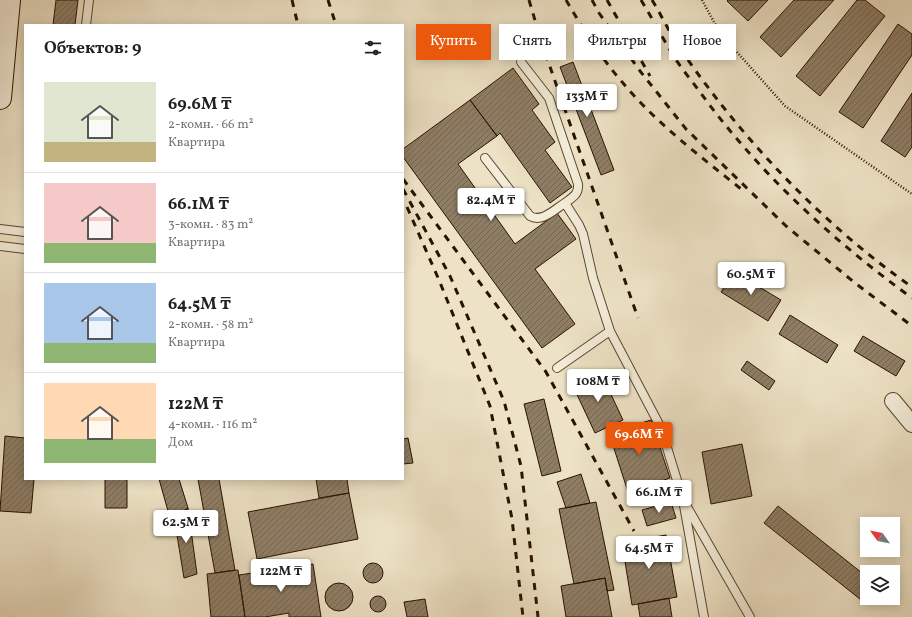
<!DOCTYPE html>
<html lang="ru">
<head>
<meta charset="utf-8">
<style>
  :root { --surface:#fff; --page:#f6f6f6; --text:#222; --muted:#767676; --line:#e0e0e0; --accent:#ea580c }
  body { margin:0; font-family:Vollkorn,serif; background:var(--page); color:var(--text); height:100vh; display:flex; flex-direction:column; font-size:15px; white-space:nowrap }
  * { box-sizing:border-box; margin:0 }
  p { font-size:13px; color:var(--muted) }
  .icon { flex:none; width:22px; height:22px; fill:none; stroke:currentColor; stroke-width:2; stroke-linecap:round; stroke-linejoin:round }
  .map { position:relative; flex:1; overflow:hidden }
  .drawer { position:absolute; left:24px; top:24px; width:380px; height:456px; display:flex; flex-direction:column; background:var(--surface); border-radius:0px; box-shadow:0 2px 10px #0003 }
  .drawer>* { flex:none }
  .hud { position:absolute; left:416px; top:24px; width:380px; height:36px; display:flex; gap:8px }
  .needle { width:26px; rotate:303deg }
  .controls { position:absolute; left:860px; top:517px; display:grid; gap:8px }
  .controls a { display:grid; place-items:center; width:40px; height:40px; border-radius:0px; background:var(--surface); box-shadow:0 2px 10px #0003; font-size:20px }
  .price { position:absolute; translate:-50% -34px; padding:0 9px; border-radius:4px; background:#fff; color:#222; font-size:13px; line-height:26px; filter:drop-shadow(0 1px 2px #0008) }
  .price::after { content:''; position:absolute; left:50%; top:24px; width:12px; height:9px; margin-left:-6px; background:inherit; clip-path:polygon(0 0,100% 0,50% 100%) }
  .price.on { background:var(--accent); color:#fff }
  ul { padding:0; list-style:none }
  li { display:flex; align-items:center; gap:12px; height:100px; padding:0 20px }
  li+li { border-top:1px solid var(--line) }
  li span { display:grid; place-items:center; flex:none; width:112px; height:80px; border-radius:0px; color:#555 }
  li>.icon { margin-inline-start:auto }
  span .icon { width:48px; height:48px; fill:#fffc; stroke-width:1 }
  li b { font-size:17px }
  h2 { display:flex; justify-content:space-between; align-items:center; height:48px; padding:0 20px; font-size:17px }
  .chip { padding:0 14px; border-radius:0px; background:var(--surface); box-shadow:0 2px 10px #0003; font-size:14px; line-height:36px }
  .chip.on { background:var(--accent); color:#fff }
  .map>svg:first-child { display:block }
  .building { fill:url(#building-hatch); stroke:#291200 }
  .lines { fill:none; stroke-linecap:round; stroke-linejoin:round }
  .lane-casing { stroke:#5a4631; stroke-width:10 }
  .street-casing { stroke:#5a4631; stroke-width:18 }
  .secondary-casing { stroke:#291200; stroke-width:24 }
  .path { stroke:#291200; stroke-width:2.5; stroke-dasharray:1 2; stroke-linecap:butt }
  .lane { stroke:#f3ecd9; stroke-width:8 }
  .street { stroke:#f3ecd9; stroke-width:16 }
  .secondary { stroke:#f3ecd9; stroke-width:22 }
  .rail { stroke:#291200; stroke-width:3; stroke-dasharray:7 7; stroke-linecap:butt }
</style>
</head>
<body>
<div class="map">
<svg width="912" height="617" viewBox="0 0 912 617">
  <defs>
    <pattern id="building-hatch" width="6" height="6" patternUnits="userSpaceOnUse"><rect width="6" height="6" fill="#8f7e66"/><path d="M-1 1l2-2M0 6l6-6M5 7l2-2" fill="none" stroke="#756652"/></pattern>
  </defs>
  <rect width="100%" height="100%" fill="#ede2c5"/>
  <filter id="stains"><feTurbulence type="fractalNoise" baseFrequency=".005" numOctaves="4"/><feColorMatrix values="0 0 0 0 .2 0 0 0 0 .09 0 0 0 0 .02 0 0 0 .5 -.17"/></filter>
  <radialGradient id="worn" r=".72"><stop offset=".6" stop-color="#630" stop-opacity="0"/><stop offset="1" stop-color="#630" stop-opacity=".3"/></radialGradient>
  <path class="building" d="M56,0H78L75,25H53Z
    M728,0H768L748,21L727,1Z
    M794,0H834L781,57L760,37Z
    M857,0H865L885,16L820,96L796,76Z
    M898,24L912,34V55L863,128L839,112Z
    M573,62L614,170L601,175L560,67Z
    M513,68L539,104L532,110L555,142L545,150L572,187L550,203L500,133L497,136L470,100Z
    M912,93V147L905,157L881,141Z
    M470,100L497,136L458,164L515,244L557,213L576,239L535,269L575,324L542,348L403,157V149Z
    M734,272L781,300L768,321L721,292Z
    M790,315L838,345L827,363L779,334Z
    M863,336L905,361L896,376L854,351Z
    M747,361L775,381L769,390L741,370Z
    M601,373L623,420L595,433L573,386Z
    M544,399L561,471L542,476L524,404Z
    M651,420L670,478L628,492L609,433Z
    M5,436L25,438V479H34L31,513L0,511Z
    M408,438L413,463L403,464V439Z
    M742,444L752,496L711,504L702,452Z
    M581,474L590,503L566,508L557,482Z
    M105,479H127V508H105Z
    M159,479H179L188,508L174,517L168,511Z
    M198,479H219L235,570L215,573Z
    M316,479H347L349,493L319,498Z
    M349,493L358,539L257,559L248,512Z
    M596,502L614,590L607,591L605,578L574,584L559,509Z
    M671,502L676,518L647,526L642,510Z
    M778,506L867,577V598H869L865,603L764,523Z
    M188,508L197,574L184,578L174,517Z
    M666,535L677,597L632,605L622,543Z
    M363 573a10 10 0 1 1 20 0a10 10 0 1 1-20 0Z
    M313,564L321,617H289V613L265,617H245L239,575Z
    M238,570L245,617H211L207,574Z
    M605,578L612,617H566L561,586Z
    M325 597a14 14 0 1 1 28 0a14 14 0 1 1-28 0Z
    M370 604a8 8 0 1 1 16 0a8 8 0 1 1-16 0Z
    M669,598L672,617H640L638,604Z
    M425,599L428,617H407L404,602Z"/>
  <g class="lines">
    <g class="lane-casing">
      <path id="lane" d="M86,25L89,0
        M521,62L549,98L578,184C579,194 573,197 565,203
        M485,158L530,216C542,223 555,209 565,203L579,225L583,234L593,278L610,331L661,428L683,500L704,617
        M0,229L25,232
        M0,246L25,249
        M557,368L610,331
        M686,505L750,617"/>
    </g>
    <g class="street-casing">
      <path id="street" d="M893,401L912,424"/>
    </g>
    <g class="secondary-casing">
      <path id="secondary" d="M0,98L9,0"/>
    </g>
    <path class="path" d="M702,0L720,33L785,106L912,194"/>
    <use href="#lane" class="lane"/>
    <use href="#street" class="street"/>
    <use href="#secondary" class="secondary"/>
    <path class="rail" d="M292,0L298,25
      M328,0L336,25
      M529,0L542,44L638,318
      M566,0C583,29 601,58 623,83C657,124 700,156 741,189
      M592,0L599,13L640,71L686,129L786,226L855,283L912,326
      M607,0L650,76
      M641,0C652,18 662,37 673,55C681,68 691,80 700,92C758,172 832,240 912,298
      M652,0C662,16 670,34 681,50C743,140 822,224 912,287
      M403,179L546,372L634,531
      M403,189L450,276L504,401L521,466L538,617
      M407,207L439,280L490,406L512,519L523,617"/>
  </g>
  <rect width="100%" height="100%" filter="url(#stains)"/>
  <rect width="100%" height="100%" fill="url(#worn)"/>
</svg>
<div class="controls">
<a><svg class="needle" viewBox="-14 -14 28 28"><path d="M0-13l5 13h-10z" fill="#e53935"/><path d="M0 13l5-13h-10z" fill="#767676"/></svg></a>
<a><svg class="icon" aria-label="layers" viewBox="0 0 24 24"><path d="M12 4l9 5-9 5-9-5zM3 14l9 5 9-5"/></svg></a>
</div>
<b class="price" style="left:587px;top:118px">133M ₸</b>
<b class="price" style="left:491px;top:222px">82.4M ₸</b>
<b class="price" style="left:751px;top:296px">60.5M ₸</b>
<b class="price" style="left:598px;top:403px">108M ₸</b>
<b class="price on" style="left:639px;top:456px">69.6M ₸</b>
<b class="price" style="left:659px;top:514px">66.1M ₸</b>
<b class="price" style="left:186px;top:544px">62.5M ₸</b>
<b class="price" style="left:649px;top:570px">64.5M ₸</b>
<b class="price" style="left:281px;top:593px">122M ₸</b>
<div class="hud">
<a class="chip on">Купить</a>
<a class="chip">Снять</a>
<a class="chip">Фильтры</a>
<a class="chip">Новое</a>
</div>
<section class="drawer">
<h2>Объектов: 9<svg class="icon" aria-label="filters" viewBox="0 0 24 24"><path d="M4 7h16M4 17h16"/><circle cx="9" cy="7" r="2"/><circle cx="15" cy="17" r="2"/></svg></h2>
<ul>
<li><span style="background:linear-gradient(#dfe7d0 75%,#c2b280 0)"><svg class="icon" aria-label="home" viewBox="0 0 24 24"><path d="M3 11l9-7 9 7M6 9v11h12V9"/></svg></span><div><b>69.6M ₸</b><p>2-комн. · 66 m²</p><p>Квартира</p></div></li>
<li><span style="background:linear-gradient(#f6c9c9 75%,#8fb573 0)"><svg class="icon" aria-label="home" viewBox="0 0 24 24"><path d="M3 11l9-7 9 7M6 9v11h12V9"/></svg></span><div><b>66.1M ₸</b><p>3-комн. · 83 m²</p><p>Квартира</p></div></li>
<li><span style="background:linear-gradient(#a9c7e8 75%,#8fb573 0)"><svg class="icon" aria-label="home" viewBox="0 0 24 24"><path d="M3 11l9-7 9 7M6 9v11h12V9"/></svg></span><div><b>64.5M ₸</b><p>2-комн. · 58 m²</p><p>Квартира</p></div></li>
<li><span style="background:linear-gradient(#ffd9b3 70%,#8fb573 0)"><svg class="icon" aria-label="home" viewBox="0 0 24 24"><path d="M3 11l9-7 9 7M6 9v11h12V9"/></svg></span><div><b>122M ₸</b><p>4-комн. · 116 m²</p><p>Дом</p></div></li>
</ul>
</section>
</div>
</body>
</html>
